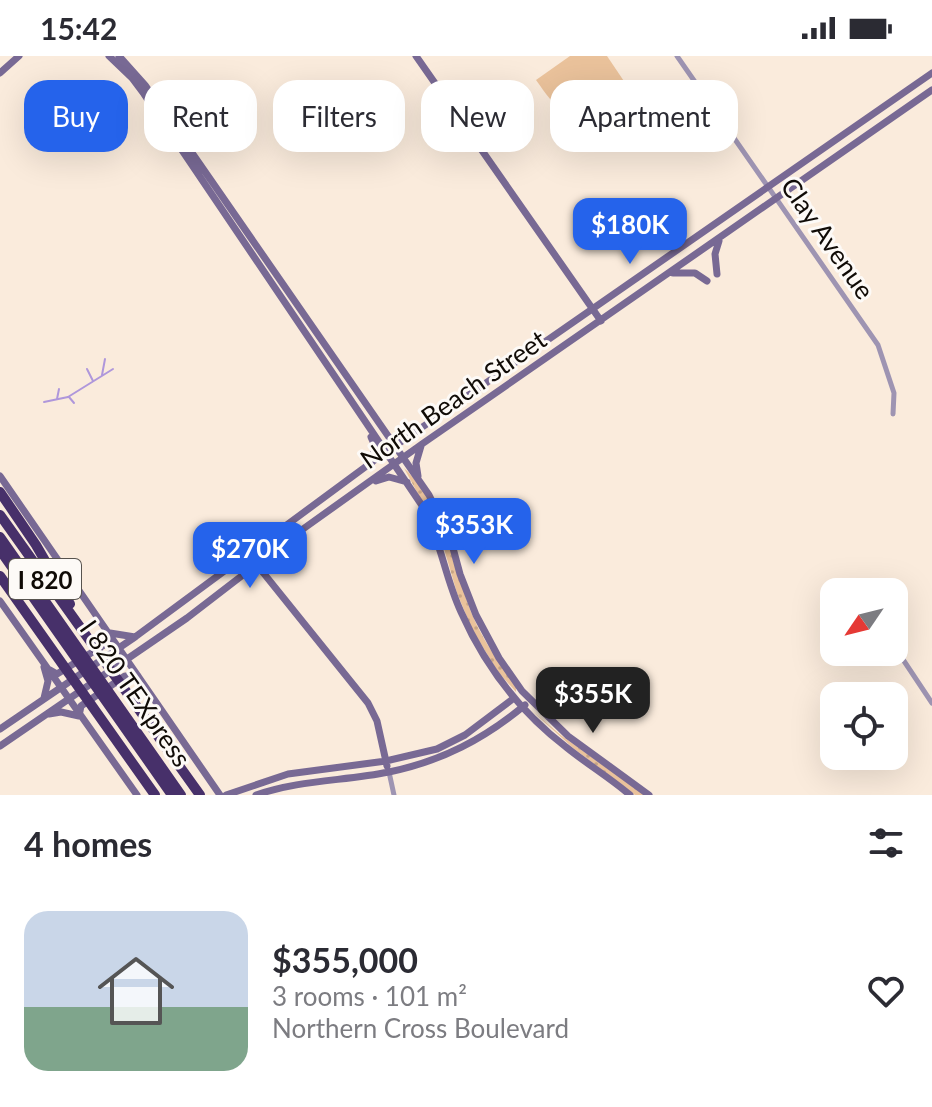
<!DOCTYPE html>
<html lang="en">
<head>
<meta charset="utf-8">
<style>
  :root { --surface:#fff; --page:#f2f2f3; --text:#2b2b33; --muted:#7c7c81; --accent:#2563eb }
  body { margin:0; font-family:Lato,sans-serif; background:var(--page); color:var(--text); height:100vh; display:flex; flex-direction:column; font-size:30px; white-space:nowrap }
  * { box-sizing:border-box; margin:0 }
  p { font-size:26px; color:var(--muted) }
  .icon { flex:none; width:44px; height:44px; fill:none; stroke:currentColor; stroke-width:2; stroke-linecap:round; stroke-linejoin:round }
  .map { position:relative; height:739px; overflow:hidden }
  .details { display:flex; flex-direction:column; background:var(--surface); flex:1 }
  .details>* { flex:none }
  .top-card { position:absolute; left:24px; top:24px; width:884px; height:72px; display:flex; gap:16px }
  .needle { width:52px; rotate:235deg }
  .tools { position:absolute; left:820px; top:522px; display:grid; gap:16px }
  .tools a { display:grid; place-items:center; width:88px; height:88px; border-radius:16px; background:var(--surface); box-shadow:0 8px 32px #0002; font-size:40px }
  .price { position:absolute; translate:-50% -68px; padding:0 18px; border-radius:16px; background:var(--accent); color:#fff; font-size:26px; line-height:52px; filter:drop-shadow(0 2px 4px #0008) }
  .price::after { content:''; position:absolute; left:50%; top:48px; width:24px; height:18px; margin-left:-12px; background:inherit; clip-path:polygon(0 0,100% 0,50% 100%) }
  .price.on { background:#222; color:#fff }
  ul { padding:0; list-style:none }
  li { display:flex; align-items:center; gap:24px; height:200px; padding:0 24px }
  li span { display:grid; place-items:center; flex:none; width:224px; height:160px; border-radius:24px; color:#555 }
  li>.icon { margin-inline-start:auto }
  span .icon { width:96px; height:96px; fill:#fffc; stroke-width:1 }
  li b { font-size:34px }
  h2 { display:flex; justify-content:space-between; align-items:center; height:96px; padding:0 24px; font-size:34px }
  .tag { padding:0 28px; border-radius:24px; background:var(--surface); box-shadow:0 8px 32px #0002; font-size:28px; line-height:72px }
  .tag.on { background:var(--accent); color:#fff }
  .status { display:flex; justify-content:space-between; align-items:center; height:56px; padding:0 40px; background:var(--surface); direction:ltr }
  .status svg { height:22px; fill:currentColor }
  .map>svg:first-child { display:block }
  .grass { fill:url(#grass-dots) }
  .pitch { fill:#eac29b }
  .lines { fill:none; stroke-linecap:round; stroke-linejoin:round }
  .stream { stroke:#af97db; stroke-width:2 }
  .street { stroke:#9e94b2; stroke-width:5 }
  .secondary { stroke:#786994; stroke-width:7 }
  .highway { stroke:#47306a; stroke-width:10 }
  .labels { text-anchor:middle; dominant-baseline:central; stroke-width:6; stroke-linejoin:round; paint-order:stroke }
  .shield { fill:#fdfaf7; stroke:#57534e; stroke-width:2 }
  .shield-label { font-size:24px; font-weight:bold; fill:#100b06 }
  .street-label { font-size:26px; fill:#100b06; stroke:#fdfaf7 }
</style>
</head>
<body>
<div class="status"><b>15:42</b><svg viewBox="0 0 49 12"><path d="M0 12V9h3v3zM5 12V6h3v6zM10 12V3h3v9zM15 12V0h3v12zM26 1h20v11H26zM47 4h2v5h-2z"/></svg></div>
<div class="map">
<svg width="932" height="739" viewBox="0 0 932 739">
  <defs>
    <pattern id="grass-dots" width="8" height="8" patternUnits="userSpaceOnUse" patternTransform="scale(2)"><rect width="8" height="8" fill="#eac29b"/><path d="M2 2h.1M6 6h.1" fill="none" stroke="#c8a584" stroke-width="1.8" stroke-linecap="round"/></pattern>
  </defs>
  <rect width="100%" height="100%" fill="#faebdc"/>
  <path class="grass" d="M404,412C443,449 453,508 471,556C482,583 499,607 516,630V636L498,616L472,573L457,537L440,479Z
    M530,653L562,680L645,739H635L573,692Z"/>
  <path class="pitch" d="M570,0H607L636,43C586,80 570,73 536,24Z"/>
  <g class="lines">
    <path class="stream" d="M87,313L93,325
      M102,319L105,303
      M69,341L74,347
      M57,343L59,333
      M44,346L68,341L113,313"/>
    <path class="street" d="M677,0L878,289L894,337L893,358
      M894,590L932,647
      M389,716L394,739"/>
    <path class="secondary" d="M109,0L132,22L144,38L423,451C441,485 445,522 461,556C485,610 519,655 566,691C587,708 610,722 630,739
      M119,0L145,29L429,439L450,481L460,518L476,559L499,602L522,635L568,680L649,739
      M416,0L601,265
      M0,17L19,0
      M673,217H695L707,225
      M717,218L715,198L719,185
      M371,381L375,390L372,406
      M0,420L220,739
      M418,420L416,407L421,390
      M376,425L389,421L407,426
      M249,499L368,647L377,665L387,710
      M0,545L137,739
      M110,577L135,581
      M44,611L48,625L44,642
      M50,614L57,618L104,589L108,576
      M49,658L61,656L79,660L81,650L125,620H138
      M0,673L135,581L372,406L932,17
      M0,690L187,562L296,478L422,388L932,34
      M226,739L288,718L386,705L437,693L465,679L514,642
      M256,739C299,724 344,725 389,716C442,705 484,683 525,649"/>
    <path class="highway" d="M0,436L36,489L70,548
      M0,459L200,739
      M0,481L181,739
      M0,494L172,739
      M0,520L155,739"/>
  </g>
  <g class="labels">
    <rect class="shield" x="9" y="503" width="72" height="40" rx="6"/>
    <g class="shield-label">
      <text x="45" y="523">I 820</text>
    </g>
    <g class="street-label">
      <text transform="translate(828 182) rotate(55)">Clay Avenue</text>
      <text transform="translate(453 343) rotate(-35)">North Beach Street</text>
      <text transform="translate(136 637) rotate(55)">I 820 TEXpress</text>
    </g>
  </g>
</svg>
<div class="tools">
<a><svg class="needle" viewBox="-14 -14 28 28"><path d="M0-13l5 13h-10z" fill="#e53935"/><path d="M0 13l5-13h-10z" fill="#7c7c81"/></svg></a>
<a><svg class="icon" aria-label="locate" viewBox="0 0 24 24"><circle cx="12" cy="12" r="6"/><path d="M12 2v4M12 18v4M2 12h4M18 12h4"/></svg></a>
</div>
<b class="price" style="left:630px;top:210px">$180K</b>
<b class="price" style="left:474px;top:510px">$353K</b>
<b class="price" style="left:250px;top:534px">$270K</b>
<b class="price on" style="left:593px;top:679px">$355K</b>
<div class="top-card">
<a class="tag on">Buy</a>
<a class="tag">Rent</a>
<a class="tag">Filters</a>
<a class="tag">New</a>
<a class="tag">Apartment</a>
</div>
</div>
<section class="details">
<h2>4 homes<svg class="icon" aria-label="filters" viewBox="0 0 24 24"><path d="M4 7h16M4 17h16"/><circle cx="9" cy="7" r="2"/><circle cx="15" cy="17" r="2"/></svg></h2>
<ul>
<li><span style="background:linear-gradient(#c9d6e8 60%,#7fa58c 0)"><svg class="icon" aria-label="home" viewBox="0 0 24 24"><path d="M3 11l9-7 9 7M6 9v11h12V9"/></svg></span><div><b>$355,000</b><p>3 rooms · 101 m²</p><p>Northern Cross Boulevard</p></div><svg class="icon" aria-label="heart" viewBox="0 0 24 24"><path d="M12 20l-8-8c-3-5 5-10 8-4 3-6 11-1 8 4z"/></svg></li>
</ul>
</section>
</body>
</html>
